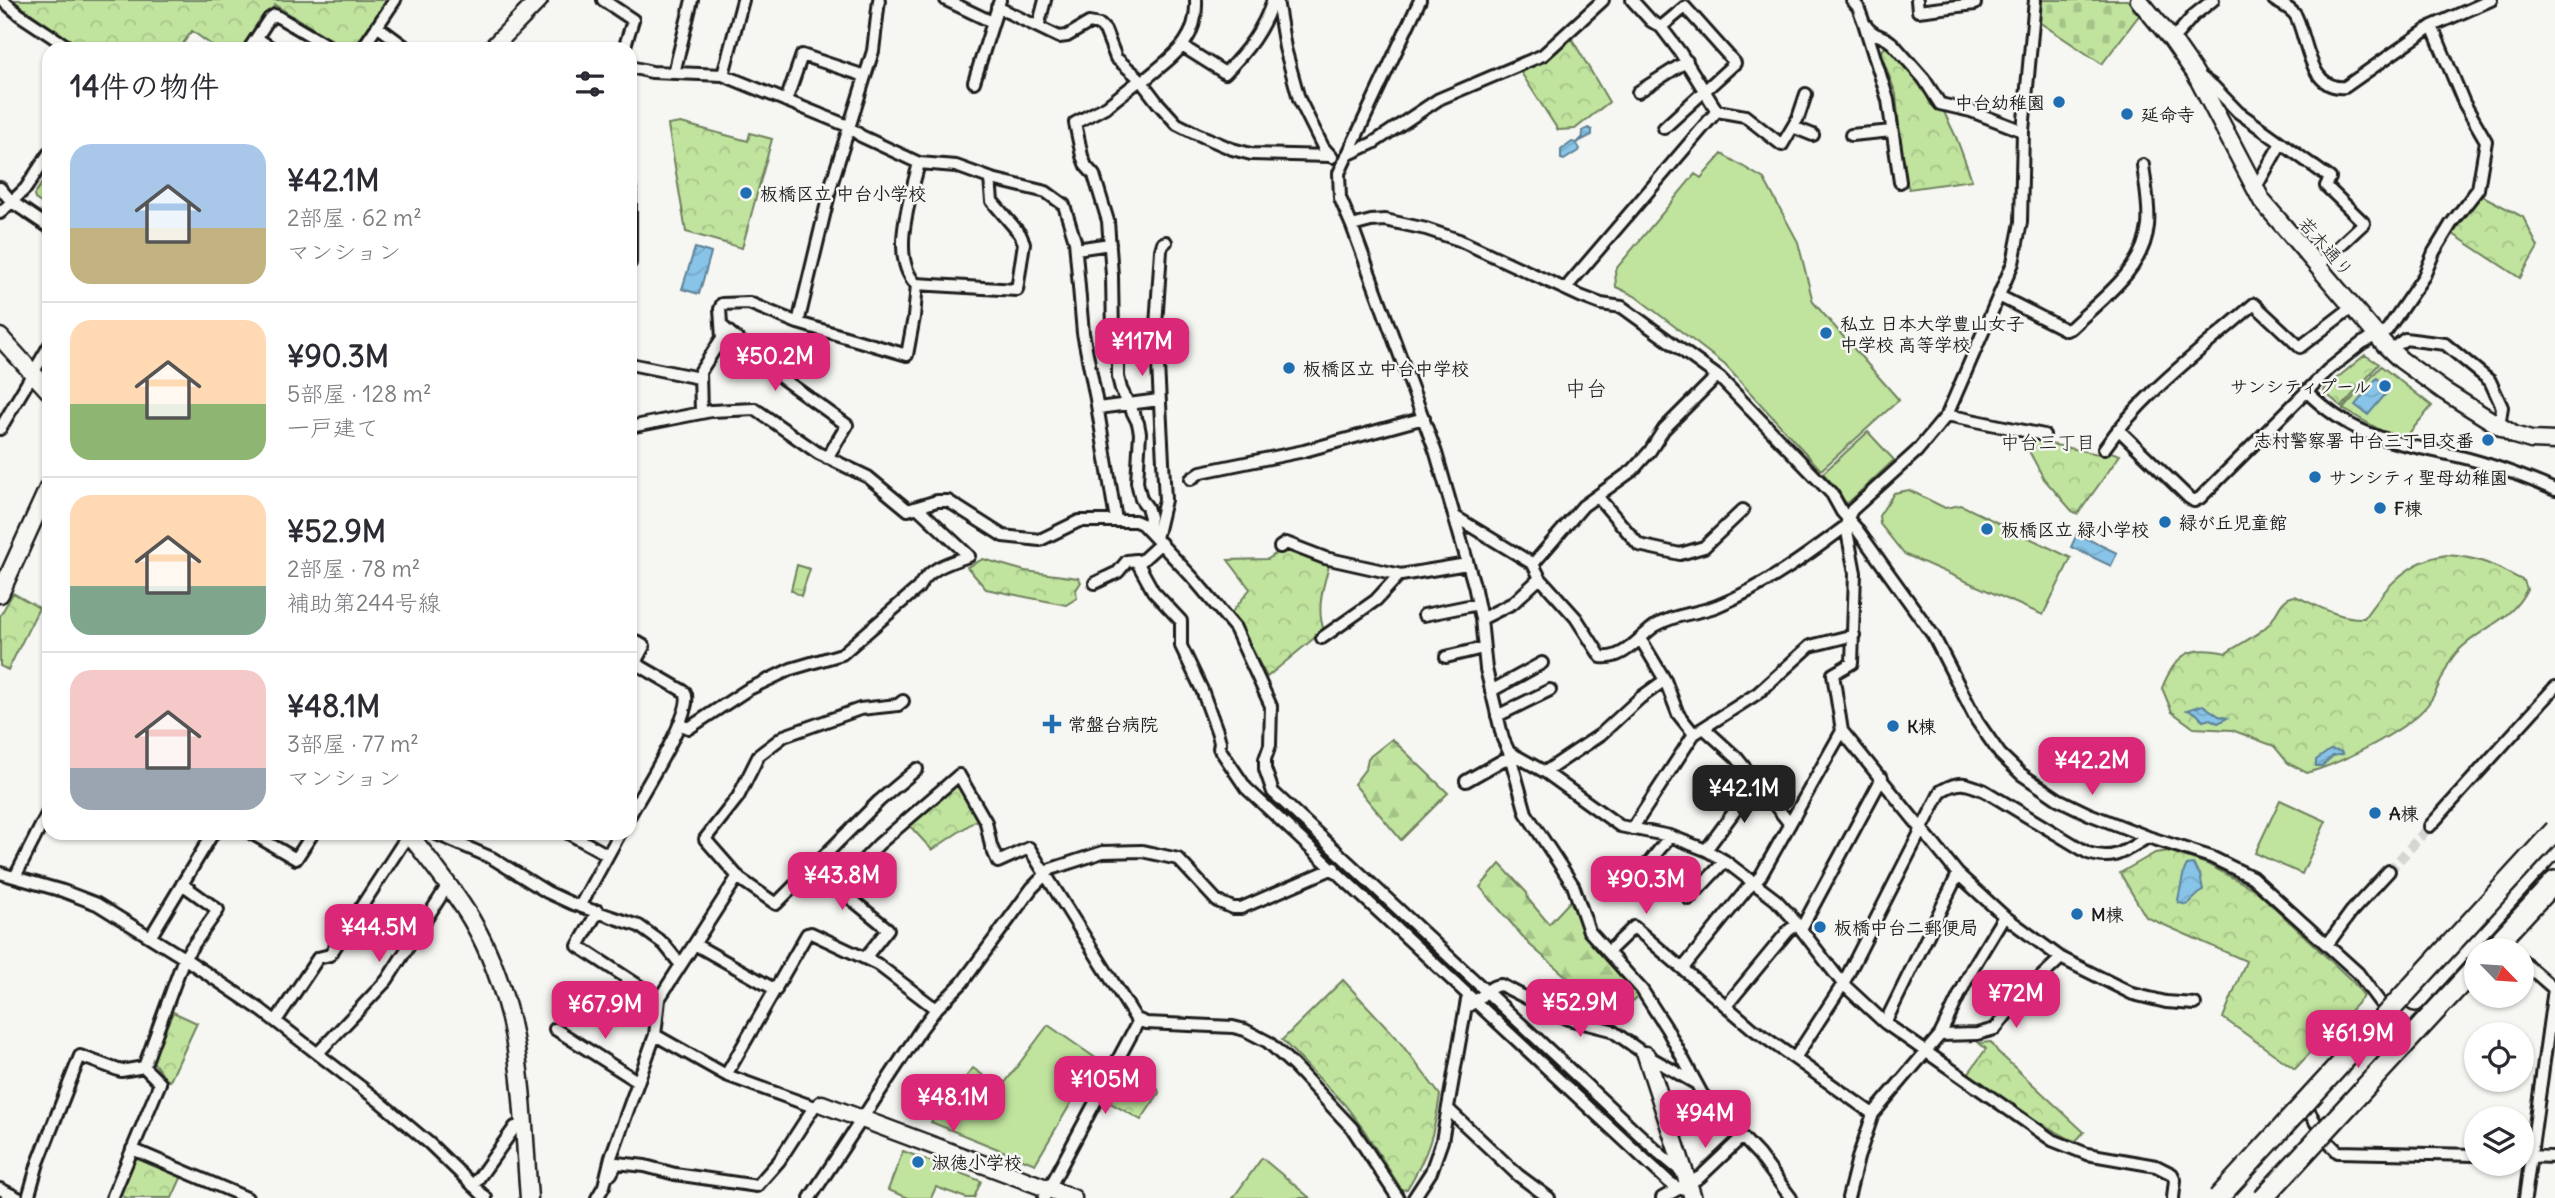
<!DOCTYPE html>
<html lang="ja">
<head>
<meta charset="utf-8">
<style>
  :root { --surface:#fff; --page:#f7f7f7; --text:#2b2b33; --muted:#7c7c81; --line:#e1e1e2; --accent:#db2777 }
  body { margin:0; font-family:Delius,"Klee One",sans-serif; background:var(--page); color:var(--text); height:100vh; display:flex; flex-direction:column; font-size:26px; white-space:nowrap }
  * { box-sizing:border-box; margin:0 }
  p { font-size:23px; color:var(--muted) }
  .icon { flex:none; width:38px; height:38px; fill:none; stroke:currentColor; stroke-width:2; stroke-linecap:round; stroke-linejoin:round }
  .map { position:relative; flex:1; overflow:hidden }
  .sheet { position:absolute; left:42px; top:42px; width:595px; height:798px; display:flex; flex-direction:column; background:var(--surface); border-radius:21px; box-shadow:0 2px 5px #0004 }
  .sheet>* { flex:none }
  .needle { width:46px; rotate:115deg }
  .fabs { position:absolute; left:2464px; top:938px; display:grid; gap:14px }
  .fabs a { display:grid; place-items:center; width:70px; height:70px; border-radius:50%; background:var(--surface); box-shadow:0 2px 5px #0004; font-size:35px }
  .price { position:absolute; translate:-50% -60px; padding:0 16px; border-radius:14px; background:var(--accent); color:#fff; font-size:23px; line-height:46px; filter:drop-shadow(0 2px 4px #0008) }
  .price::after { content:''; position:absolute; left:50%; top:42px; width:21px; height:16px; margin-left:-10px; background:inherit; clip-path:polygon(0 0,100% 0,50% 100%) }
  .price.current { background:#222; color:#fff }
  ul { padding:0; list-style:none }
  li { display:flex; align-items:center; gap:21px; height:175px; padding:0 28px }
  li+li { border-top:2px solid var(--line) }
  li span { display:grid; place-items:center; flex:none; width:196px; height:140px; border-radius:21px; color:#555 }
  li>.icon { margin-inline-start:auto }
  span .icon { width:84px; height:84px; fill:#fffc; stroke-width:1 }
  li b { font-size:30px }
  h2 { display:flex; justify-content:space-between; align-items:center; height:84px; padding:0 28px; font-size:30px }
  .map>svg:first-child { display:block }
  .forest { fill:url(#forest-firs); stroke:#6e805d; stroke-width:2 }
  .cemetery { fill:url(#cemetery-stones); stroke:#6e805d; stroke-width:2 }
  .park { fill:url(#park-crowns); stroke:#6e805d; stroke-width:2 }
  .garden { fill:#c0e49e; stroke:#6e805d; stroke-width:2 }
  .water { fill:url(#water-waves); stroke:#5d8196; stroke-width:2 }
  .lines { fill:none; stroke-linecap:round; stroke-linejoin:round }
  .street-tunnel { stroke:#d5d5d2; stroke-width:10; stroke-dasharray:10 5; stroke-linecap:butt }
  .street-casing { stroke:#1c1c1c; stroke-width:16 }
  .secondary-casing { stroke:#1c1c1c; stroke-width:21 }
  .highway-casing { stroke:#1c1c1c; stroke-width:24 }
  .street { stroke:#f6f6f2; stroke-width:10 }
  .secondary { stroke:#f6f6f2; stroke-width:16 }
  .highway { stroke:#f6f6f2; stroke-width:19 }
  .highway-bridge-casing { stroke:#1c1c1c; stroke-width:24; stroke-linecap:butt }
  .highway-bridge { stroke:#f6f6f2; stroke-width:19 }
  .poi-dot { fill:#1f6fb2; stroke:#f6f6f2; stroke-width:2.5 }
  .labels { text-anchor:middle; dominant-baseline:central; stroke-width:5; stroke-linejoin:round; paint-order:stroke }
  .poi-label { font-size:18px; font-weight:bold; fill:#1c1c1c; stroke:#f6f6f2; text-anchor:start }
  .street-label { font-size:18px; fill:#1c1c1c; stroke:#f6f6f2 }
  .neighbourhood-label { font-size:19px; fill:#1c1c1c; stroke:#f6f6f2 }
  .quarter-label { font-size:21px; fill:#1c1c1c; stroke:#f6f6f2 }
</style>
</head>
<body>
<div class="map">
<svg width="2555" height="1198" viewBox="0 0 2555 1198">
  <defs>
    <pattern id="forest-firs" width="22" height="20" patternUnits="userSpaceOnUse" patternTransform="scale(1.75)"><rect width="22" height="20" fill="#c0e49e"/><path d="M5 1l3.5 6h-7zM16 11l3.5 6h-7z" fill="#a4c388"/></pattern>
    <pattern id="cemetery-stones" width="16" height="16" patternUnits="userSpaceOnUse" patternTransform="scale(1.75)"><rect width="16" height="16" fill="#c0e49e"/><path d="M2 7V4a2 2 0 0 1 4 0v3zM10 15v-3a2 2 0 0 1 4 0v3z" fill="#a4c388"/></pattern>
    <pattern id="park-crowns" width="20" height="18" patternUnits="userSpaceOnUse" patternTransform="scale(1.75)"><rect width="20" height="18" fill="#c0e49e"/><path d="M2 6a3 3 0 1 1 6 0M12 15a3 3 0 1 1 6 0" fill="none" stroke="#a4c388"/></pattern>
    <pattern id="water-waves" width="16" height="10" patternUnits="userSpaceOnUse" patternTransform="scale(1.75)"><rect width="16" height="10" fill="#88c4e8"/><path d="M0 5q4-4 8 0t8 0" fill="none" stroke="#75a8c6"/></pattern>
  </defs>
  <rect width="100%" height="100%" fill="#f6f6f2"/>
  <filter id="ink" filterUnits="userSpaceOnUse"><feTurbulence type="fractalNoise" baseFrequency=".0143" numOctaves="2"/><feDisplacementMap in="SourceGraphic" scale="14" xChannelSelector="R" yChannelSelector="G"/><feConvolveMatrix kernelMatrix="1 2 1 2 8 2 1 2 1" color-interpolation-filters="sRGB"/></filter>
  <g filter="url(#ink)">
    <path class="forest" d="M1392,739L1448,793L1401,840L1354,784L1366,768L1368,758Z
      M1500,864L1527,893L1528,899L1549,924L1573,898L1584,933L1639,996L1618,1013L1605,1005L1608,995L1579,980L1575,984L1530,945L1480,887Z"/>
    <path class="cemetery" d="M2042,0H2127L2140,14L2102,64L2039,22Z"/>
    <path class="park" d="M12,0H387L353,49H347L275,5L243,49H217L192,31L179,49H82Z
      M1572,39L1609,102L1575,129L1558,130L1520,71L1548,59Z
      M1884,48H1890L1921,83L1931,105L1944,112L1956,137L1972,180L1909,189L1903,171L1896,94L1881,54Z
      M681,123L748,141L750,133L772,139L742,248L686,232L668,125Z
      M2481,195L2523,217L2538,247L2520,278L2453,234Z
      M2365,355L2379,364L2342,407L2324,392L2325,388Z
      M2022,438L2103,455L2108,451L2120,455L2078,514L2072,511L2044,479Z
      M1284,548L1329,566C1323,586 1316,610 1324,630L1267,677L1232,612L1250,589L1228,560L1268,559Z
      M2447,555C2480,557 2495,566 2524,581L2527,589C2510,623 2480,627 2456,653C2444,666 2441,686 2431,700C2414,728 2339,764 2307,773L2288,763L2274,746L2232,730L2194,728L2172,712L2162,688C2176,653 2190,645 2226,653C2240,644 2257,636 2269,624C2278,614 2280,598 2295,596C2318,606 2339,619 2364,618C2385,588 2409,559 2447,555Z
      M983,559L1025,571L1078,578L1081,582L1076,590L1077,598L1066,605L986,589L967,567Z
      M797,565L810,569L801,596L791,590Z
      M13,593L39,608L8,670L0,666V616Z
      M957,783L978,819L932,850L908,824Z
      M2169,851L2207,864L2256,890L2352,981L2364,996L2295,1069L2223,1018L2246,961L2146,917L2120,873L2155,853Z
      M1343,980L1396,1037L1440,1095C1434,1135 1428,1155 1407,1189L1402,1190L1364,1130L1345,1105L1282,1040Z
      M173,1012L197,1023L170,1081L165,1078L152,1060Z
      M1991,1042L1998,1052L2084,1132L2075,1142L2042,1124L1968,1074L1986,1049L1979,1043Z
      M1124,1069L1131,1071L1158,1089L1159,1093L1141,1120L1107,1101Z
      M138,1157L182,1176L172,1198H126L119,1195L135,1159Z"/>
    <path class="garden" d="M1722,154L1764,179L1798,242L1813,302L1899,400L1821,470L1725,365L1635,296L1616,287L1615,270L1695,174L1701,178Z
      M49,172V208L35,199L34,195Z
      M2381,366L2432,406L2405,438L2384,432L2343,409Z
      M1868,432L1894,460L1848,503L1845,502L1838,490L1823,473Z
      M1909,490L1945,508L1961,505L2071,558L2043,615L1904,554L1880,524L1879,516L1894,493Z
      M2280,800L2326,821L2302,874L2255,853Z
      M1048,1025L1097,1059L1035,1164L931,1122L973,1068L1001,1088Z
      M903,1151L981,1181L974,1198H966L936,1187L931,1198H909L888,1190Z
      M1262,1158L1310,1198H1233Z"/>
    <path class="water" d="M1588,128L1592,130V135L1576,143L1580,149L1578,151L1564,160L1561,159V150L1572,142L1576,143L1583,137L1582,131Z
      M695,248L711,253L699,294L682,289Z
      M2377,378L2390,389L2368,415L2355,405Z
      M2077,534L2117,553L2111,566L2071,547Z
      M2203,705L2219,716L2227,718L2218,723L2210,719L2203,721L2196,713L2187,710Z
      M2330,750L2340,751L2343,754L2333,756L2322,766H2316V760Z
      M2193,864L2200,875L2203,890L2187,905L2179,903L2178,900L2184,871L2187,865Z"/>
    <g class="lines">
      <path class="street-tunnel" d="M2389,871L2430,826"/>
      <g class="street-casing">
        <path id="street" d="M2,0L20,15L71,49
          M603,0L633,20L624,49
          M946,0L992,22
          M1277,0L1285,48L1299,99L1323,147L1332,157
          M1420,0L1339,173L1340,198L1352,226L1436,453L1474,585L1481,619L1486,669L1503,739L1509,752L1545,772L1620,826L1670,836L1706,850L1725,861L1776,900L1790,915L1843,984L1885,1023L2052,1140L2087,1154L2156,1166L2172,1174L2175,1180L2173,1198
          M1852,0L1858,7L1864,23L1888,100L1900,182
          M1917,0L1918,11L1975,4
          M2274,0C2281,4 2292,9 2296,16C2308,40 2309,91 2345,87L2432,26L2491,0
          M997,7L1059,37L1067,36L1089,23L1100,25L1105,30L1116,58L1138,77L1157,102L1177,124L1195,133L1232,149L1251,154L1330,156
          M1864,23C1874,39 1883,33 1894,45L1924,79L1940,104L1971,111L2023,131
          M377,26L408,49
          M1038,27L1045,0
          M1661,27L1685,7L1735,63L1664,128
          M257,38L273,49
          M2172,40L2194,15L2213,0
          M1182,46L1225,73C1247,51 1263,30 1273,0
          M249,49L269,19L275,15L333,49
          M362,49L395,0
          M630,67L652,72L723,75L848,126L861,136L919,163L956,166L992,179L1046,192L1064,205L1075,241L1083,333L1096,399L1116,520
          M674,73L692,0
          M723,75L743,0
          M2198,75L2213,86L2238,112L2330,178L2326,186L2364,223L2317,267
          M1140,80L1107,106L1075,123L1082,156L1086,166L1094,175L1108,221L1112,275L1113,335L1118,347V377L1121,389L1138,423L1140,433L1137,482L1141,499L1147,507L1150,517L1148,530
          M974,82L1000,0
          M1142,82C1171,57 1198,43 1196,0
          M1638,92L1687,61
          M786,101L802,55L865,76
          M1717,111L1745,116L1782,145L1798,118L1806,94
          M1793,127L1813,135
          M1851,135L1892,131
          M1347,155L1373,143L1439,99L1543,55L1603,0
          M919,163C911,196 889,257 916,284L1017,290L1024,243L1020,234L992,201L990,179
          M0,188L12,202L49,227
          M630,189V263
          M2255,189L2281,143
          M0,213L26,188L49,153
          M1352,226L1371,221L1385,220L1426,229L1459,240L1580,296L1601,304L1622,307L1720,378L1832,494L1842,512L1856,528L1933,635L1977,721L2000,754L2021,774L2058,799L2089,814L2148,837L2211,857L2252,877L2358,973L2387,1012
          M1076,249L1110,244
          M1567,290L1570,283L1717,111L1680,52L1661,27L1651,21L1632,0
          M1999,296L2066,330L2071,328C2101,299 2143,271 2148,226C2150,206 2145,184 2143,165
          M798,323L832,182L873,51L879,0
          M721,325L783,379L847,425L827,458
          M2391,350L2405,339L2445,344L2490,381L2502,407L2499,426
          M630,364L699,378
          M2306,391C2356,440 2393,441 2457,456C2491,464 2523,476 2555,490
          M1098,408L1159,400
          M701,413L700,372L722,338L720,309L722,304L749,303L798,323L907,355L914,317L917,284
          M1947,415L2044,435
          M630,427L711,411L755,409L818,453L868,477L908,510L937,501H948L1003,536L1040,540L1079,521H1135L1142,524L1193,578L1235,628L1271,706L1270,745L1265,759V769L1273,792L1659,1153L1683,1173
          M0,429L49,346
          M2118,429L2188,497L2194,501L2200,498L2328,370L2362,343L2387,330L2424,276L2434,252L2451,224L2478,189L2486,141L2464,103L2432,26
          M2104,449C2143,392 2203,349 2254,304L2300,347L2352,307
          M1191,479L1201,472L1304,451L1424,418
          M1597,496L1639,545L1680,554L1704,547L1743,510
          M1454,516L1533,564L1540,578L1576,618L1601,657C1624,660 1639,637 1655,626C1674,614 1697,614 1717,606C1764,587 1806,556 1846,526
          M1156,538L1165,500L1156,326L1161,250L1163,243L1166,242
          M1280,547L1286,543L1325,558L1401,575L1467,564
          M1138,564L1161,543
          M1533,564L1583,506L1633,470L1650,451L1664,429L1717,376
          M1095,583L1118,572L1127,561L1136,560L1153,591L1181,621V646L1202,690L1217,731L1220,742L1219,748L1246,788L1669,1182L1680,1189
          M1424,615L1478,604
          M1481,619L1513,603L1540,578
          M630,638L644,646L630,672
          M1322,638L1376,600L1399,575
          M1446,657L1483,648
          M1665,680L1678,714L1694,734
          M1491,691L1542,663
          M903,701L898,705L860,709L784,736L759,755L738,797L705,839L740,879L776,904L879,801L917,769
          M1497,716L1550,690
          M679,724L689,728L747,690L791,669L842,654L918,588C929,568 948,563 969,556L917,507
          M1704,728L1737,758L1790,824
          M1842,731L1833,674L1852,663L1855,573L1846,526L1848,518L1852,510L1917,451L1947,415L2013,263L2021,222L2023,131L2035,0
          M1509,752L1526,813L1573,885L1589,931L1642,990L1667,1029L1702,1094L1759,1155L1791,1198
          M1545,772L1600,735L1640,698L1665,680L1641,640
          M1466,781L1503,760L1510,759
          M630,815C641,794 696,710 685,692L635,663
          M2430,826L2555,687
          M1632,829L1694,734L1758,693L1810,646L1854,635
          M251,833L296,859L313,833
          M434,833L492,858L547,892L573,904L639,926L664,944L680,964
          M568,833L608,855
          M1706,850L1756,782
          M812,867L888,929L865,958
          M0,873L63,891L97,904L184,958L261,1010L379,1101L430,1144L486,1198
          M15,877L49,810
          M837,887L879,844L959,775L986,822L991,846L998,862L1029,848L1136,1019L1146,1023L1233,1027L1245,1030L1268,1042L1294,1066L1352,1128L1398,1198
          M1630,887L1670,836
          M1689,899L1725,861
          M580,906L620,833
          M598,911L578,946L659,999
          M1801,929L1882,778
          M151,936L213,833
          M696,945L776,990
          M2327,945L2351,912L2389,871
          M1608,952L1634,927L1753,1029L1873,1114
          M2522,961L2554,989L2525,1198
          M1683,968L1747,889L1760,877L1842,731L1958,874L2004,916L2061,958L2133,994L2166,1002L2195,1004
          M1726,1006L1788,931L1797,924
          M1466,1007C1480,1002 1487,985 1501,985L1568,1019L1611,1030L1646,1055L1695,1083
          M276,1021L318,958L330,955L402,844L414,833
          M1885,1023L1958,874
          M555,1029L637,1081
          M655,1035L726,1075L814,1107L818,1105
          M1940,1035L1977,1034L1995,1029L2021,996L2061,958
          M318,1053L387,980L448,885
          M1795,1058L1843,984L1941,791C1960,780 1966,783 1985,791L2088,853C2115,862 2126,850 2148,837
          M726,1075L807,934L811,933L877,964L936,1009
          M2303,1102L2327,1141L2338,1152L2476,1155
          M1448,1109L1518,1175L1549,1198
          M132,1149L247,1198
          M2522,1156L2555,1157
          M611,1174L617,1163L645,1166L675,1174L757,1186L779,1161L814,1107
          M473,1186L515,1127L523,1126
          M0,1189L18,1198
          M28,1198L38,1163L80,1056L121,1071L144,1067L184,958L218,910L182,884
          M112,1198L160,1083L144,1067
          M597,1198L604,1186L611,1157L655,1035L659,999L738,876
          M810,1198L921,1029L936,1009L962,983L1032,888L1051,869L1103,852L1142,851L1178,859L1217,901L1233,908H1241L1334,868
          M1044,1198L1139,1020
          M1414,1198L1431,1172L1442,1141L1467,1000
          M1662,1198L1700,1177L1741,1138
          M1848,1198L1858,1158L1873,1114L1940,1035L1972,969L2004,916"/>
      </g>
      <g class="secondary-casing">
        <path id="secondary" d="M2139,0L2172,40L2195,73L2262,201L2385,345L2401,360L2444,391L2514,435L2531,440L2555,441
          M491,49L539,0
          M0,337L49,391
          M0,594L49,486
          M408,833C430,861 453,889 471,919C524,1010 521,1098 529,1198
          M1646,1055L1693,1198
          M822,1104L1073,1198"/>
      </g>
      <g class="highway-casing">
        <path id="highway" d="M2491,950L2555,881
          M2415,1001L2555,847"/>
      </g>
      <use href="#street" class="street"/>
      <use href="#secondary" class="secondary"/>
      <use href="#highway" class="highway"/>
      <g class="highway-bridge-casing">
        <path id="highway-bridge" d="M2218,1198L2555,830
          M2263,1198L2476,967"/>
      </g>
      <use href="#highway-bridge" class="highway-bridge"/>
    </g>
  </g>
  <g class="poi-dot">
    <circle cx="2059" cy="102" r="7"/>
    <circle cx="2127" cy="114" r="7"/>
    <circle cx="746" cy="193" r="7"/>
    <circle cx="1826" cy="333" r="7"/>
    <circle cx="1289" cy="368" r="7"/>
    <circle cx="2385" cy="386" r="7"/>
    <circle cx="2488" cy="440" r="7"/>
    <circle cx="2315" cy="477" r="7"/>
    <circle cx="2380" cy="508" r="7"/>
    <circle cx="2165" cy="522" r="7"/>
    <circle cx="1987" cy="529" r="7"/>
    <path d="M1048.5 713.5h7v7h7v7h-7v7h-7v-7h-7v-7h7z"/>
    <circle cx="1893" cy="726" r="7"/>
    <circle cx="2375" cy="813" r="7"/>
    <circle cx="2077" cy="914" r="7"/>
    <circle cx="1820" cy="927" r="7"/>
    <circle cx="918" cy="1162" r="7"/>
  </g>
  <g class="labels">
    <g class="poi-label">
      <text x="2045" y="102" text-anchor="end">中台幼稚園</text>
      <text x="2141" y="114">延命寺</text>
      <text x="760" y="193">板橋区立 中台小学校</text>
      <text x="1840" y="323">私立 日本大学豊山女子<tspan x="1840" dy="21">中学校 高等学校</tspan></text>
      <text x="1303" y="368">板橋区立 中台中学校</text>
      <text x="2371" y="386" text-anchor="end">サンシティプール</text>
      <text x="2474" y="440" text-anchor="end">志村警察署 中台三丁目交番</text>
      <text x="2329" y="477">サンシティ聖母幼稚園</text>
      <text x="2394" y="508">F棟</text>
      <text x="2179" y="522">緑が丘児童館</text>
      <text x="2001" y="529">板橋区立 緑小学校</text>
      <text x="1068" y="724">常盤台病院</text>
      <text x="1907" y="726">K棟</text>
      <text x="2389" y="813">A棟</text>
      <text x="2091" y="914">M棟</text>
      <text x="1834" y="927">板橋中台二郵便局</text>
      <text x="932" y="1162">淑徳小学校</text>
    </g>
    <g class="street-label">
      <text transform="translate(2326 247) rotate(49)">若木通り</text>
    </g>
    <g class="neighbourhood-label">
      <text x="2048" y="442">中台三丁目</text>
    </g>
    <g class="quarter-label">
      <text x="1586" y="388">中台</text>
    </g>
  </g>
</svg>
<div class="fabs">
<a><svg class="needle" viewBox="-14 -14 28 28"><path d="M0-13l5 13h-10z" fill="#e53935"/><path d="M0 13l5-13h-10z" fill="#7c7c81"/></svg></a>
<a><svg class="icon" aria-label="locate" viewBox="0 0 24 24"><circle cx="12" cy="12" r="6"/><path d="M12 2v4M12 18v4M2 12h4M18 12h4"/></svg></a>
<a><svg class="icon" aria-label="layers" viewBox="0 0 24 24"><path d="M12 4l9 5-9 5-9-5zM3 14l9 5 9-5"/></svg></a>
</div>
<b class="price" style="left:1142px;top:378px">¥117M</b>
<b class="price" style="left:775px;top:393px">¥50.2M</b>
<b class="price" style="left:2092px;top:797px">¥42.2M</b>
<b class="price current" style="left:1744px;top:825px">¥42.1M</b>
<b class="price" style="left:842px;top:912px">¥43.8M</b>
<b class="price" style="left:1646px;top:916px">¥90.3M</b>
<b class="price" style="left:379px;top:964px">¥44.5M</b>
<b class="price" style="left:2016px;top:1030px">¥72M</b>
<b class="price" style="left:1580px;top:1039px">¥52.9M</b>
<b class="price" style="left:605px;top:1041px">¥67.9M</b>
<b class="price" style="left:2358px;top:1070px">¥61.9M</b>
<b class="price" style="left:1105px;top:1116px">¥105M</b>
<b class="price" style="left:953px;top:1134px">¥48.1M</b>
<b class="price" style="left:1705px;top:1150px">¥94M</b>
<section class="sheet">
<h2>14件の物件<svg class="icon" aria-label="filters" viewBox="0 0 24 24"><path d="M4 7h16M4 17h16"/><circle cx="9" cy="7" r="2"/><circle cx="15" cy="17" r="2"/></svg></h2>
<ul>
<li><span style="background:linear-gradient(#a9c7e8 60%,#c2b280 0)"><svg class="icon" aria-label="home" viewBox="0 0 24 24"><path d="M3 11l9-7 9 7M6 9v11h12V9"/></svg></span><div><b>¥42.1M</b><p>2部屋 · 62 m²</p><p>マンション</p></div></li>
<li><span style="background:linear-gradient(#ffd9b3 60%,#8fb573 0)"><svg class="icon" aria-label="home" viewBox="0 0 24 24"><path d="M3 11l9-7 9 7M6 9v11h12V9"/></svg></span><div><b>¥90.3M</b><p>5部屋 · 128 m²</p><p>一戸建て</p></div></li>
<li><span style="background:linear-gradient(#ffd9b3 65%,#7fa58c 0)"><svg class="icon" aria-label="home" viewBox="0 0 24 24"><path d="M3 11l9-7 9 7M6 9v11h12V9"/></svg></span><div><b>¥52.9M</b><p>2部屋 · 78 m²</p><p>補助第244号線</p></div></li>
<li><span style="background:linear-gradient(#f6c9c9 70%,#9aa5b1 0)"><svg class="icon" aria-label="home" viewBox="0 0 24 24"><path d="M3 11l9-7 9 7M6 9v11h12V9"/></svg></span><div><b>¥48.1M</b><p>3部屋 · 77 m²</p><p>マンション</p></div></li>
</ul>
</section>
</div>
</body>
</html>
